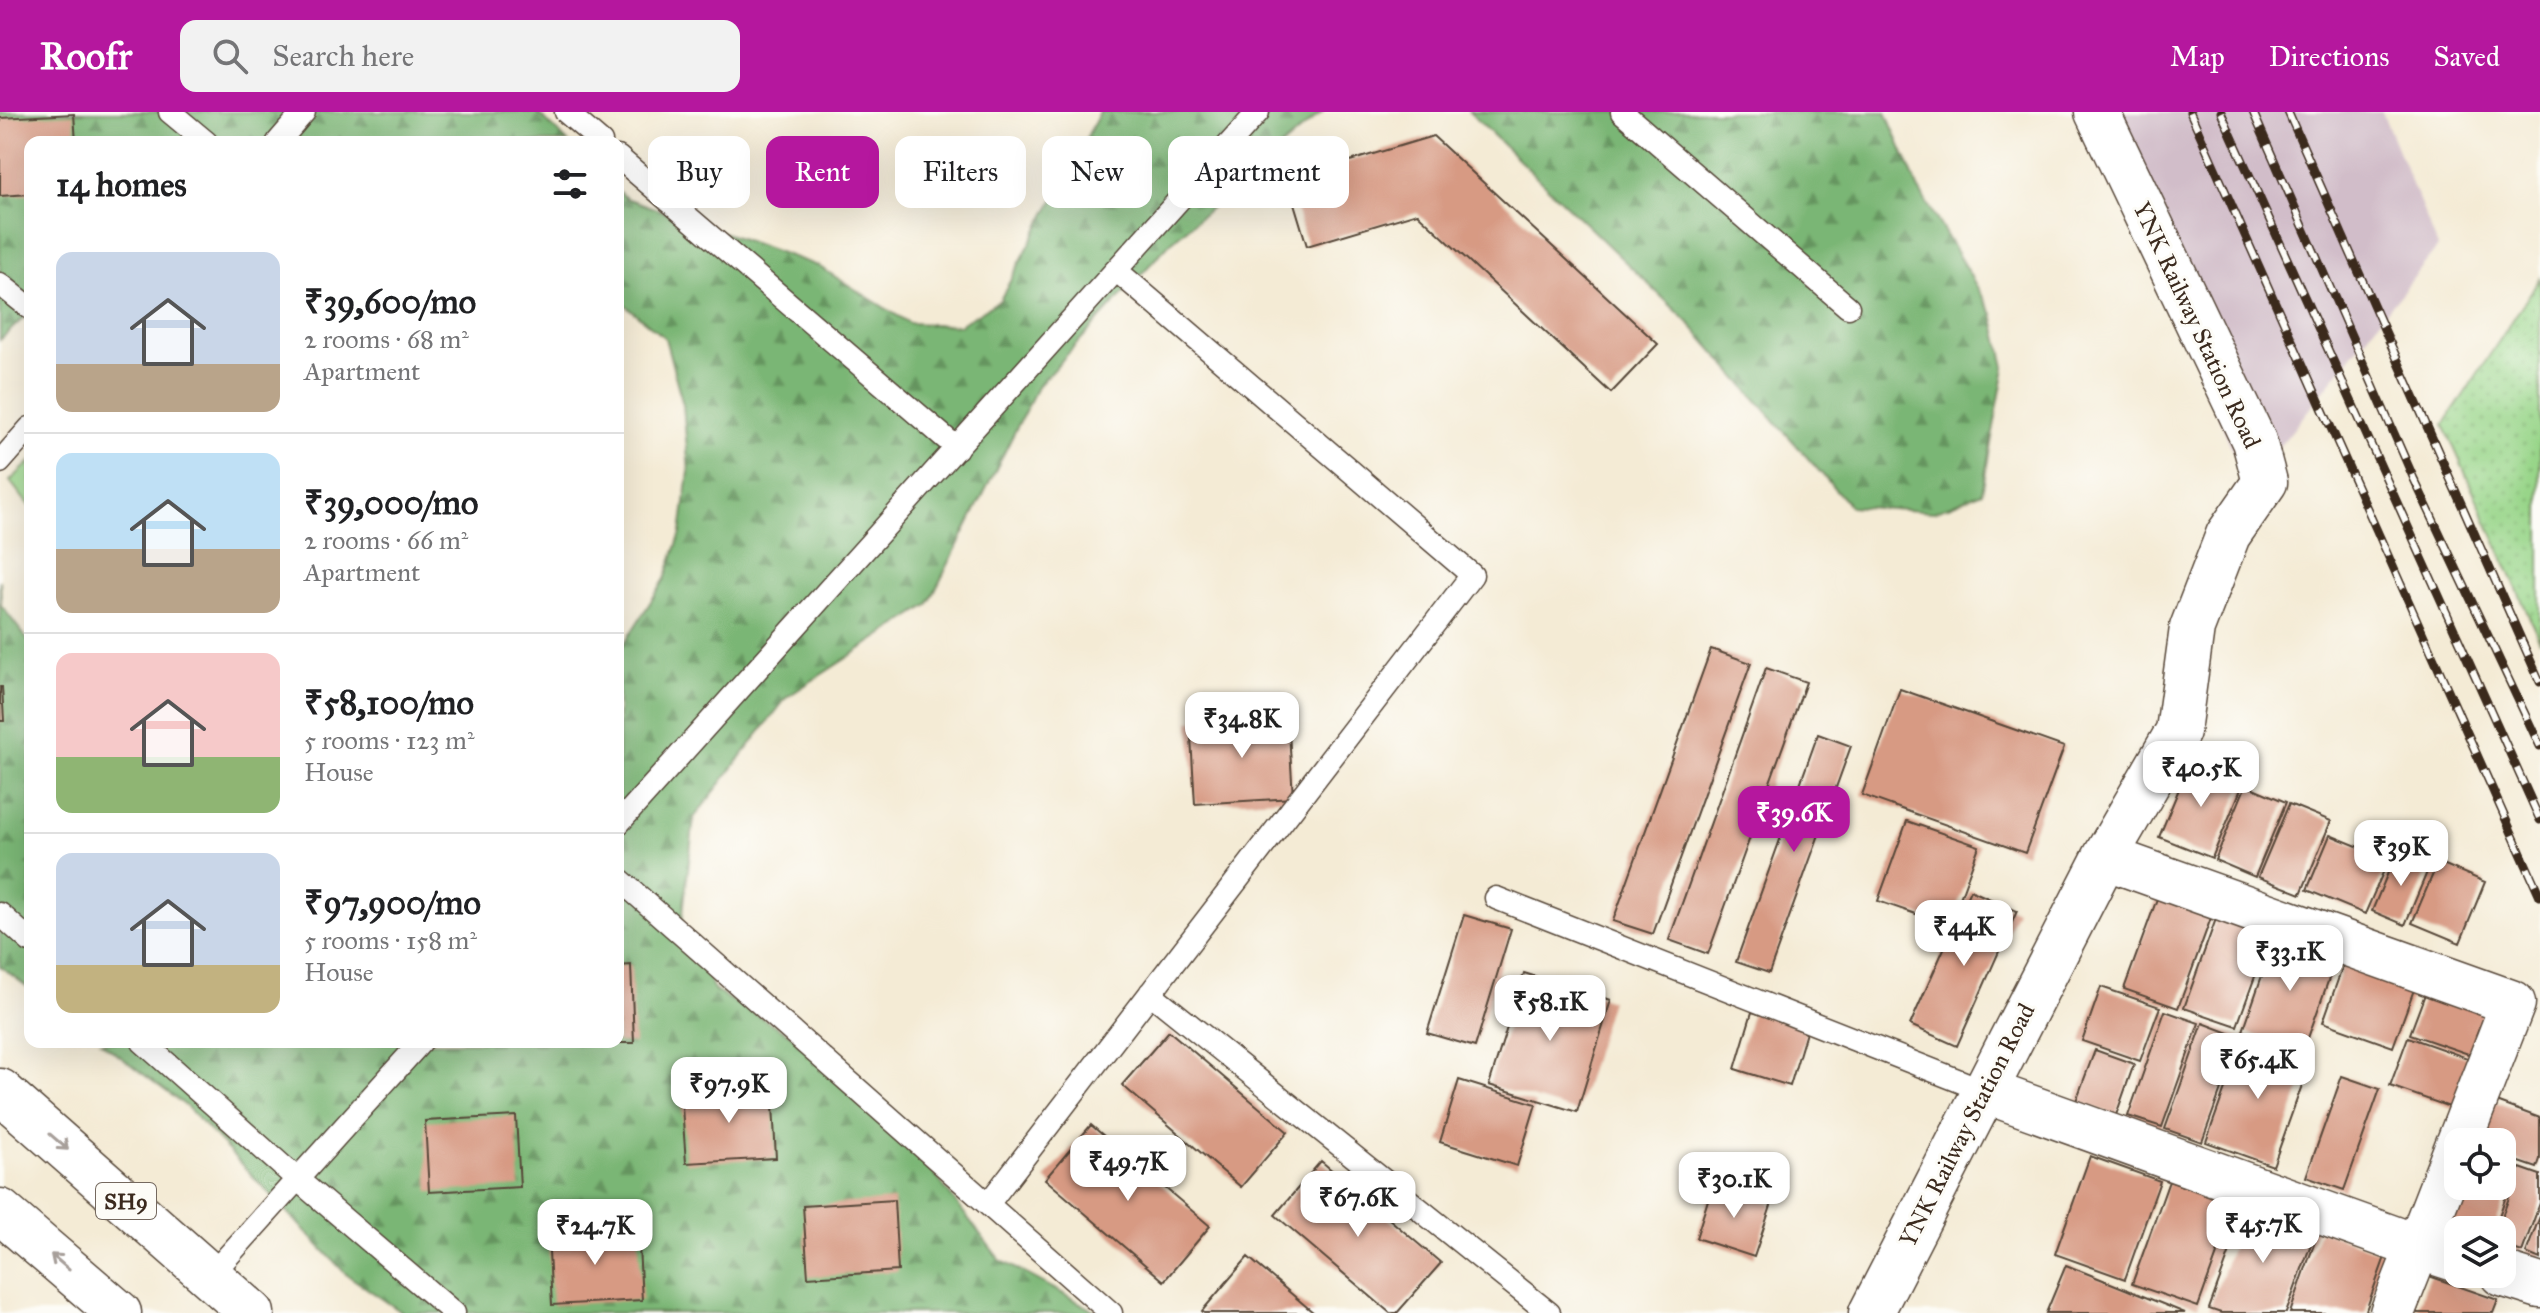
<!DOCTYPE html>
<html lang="en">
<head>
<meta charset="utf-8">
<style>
  :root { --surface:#fff; --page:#f2f2f2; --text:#202124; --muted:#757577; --line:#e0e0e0; --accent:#b5179e }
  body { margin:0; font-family:"IM FELL Great Primer",serif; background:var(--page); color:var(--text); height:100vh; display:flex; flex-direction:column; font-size:30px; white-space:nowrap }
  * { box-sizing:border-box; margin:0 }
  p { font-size:26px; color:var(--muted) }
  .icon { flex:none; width:44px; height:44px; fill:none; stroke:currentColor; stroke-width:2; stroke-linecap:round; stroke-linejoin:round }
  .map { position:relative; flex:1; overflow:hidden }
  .sheet { position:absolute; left:24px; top:24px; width:600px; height:912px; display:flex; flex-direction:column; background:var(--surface); border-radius:16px; box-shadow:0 8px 32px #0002 }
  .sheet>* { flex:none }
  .guide { position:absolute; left:648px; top:24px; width:760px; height:72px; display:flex; gap:16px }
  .tools { position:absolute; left:2444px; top:1016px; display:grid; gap:16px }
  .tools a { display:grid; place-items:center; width:72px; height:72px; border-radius:16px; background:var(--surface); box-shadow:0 8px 32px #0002; font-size:40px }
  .price { position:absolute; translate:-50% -68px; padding:0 18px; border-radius:16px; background:#fff; color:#222; font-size:26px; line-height:52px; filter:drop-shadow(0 2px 4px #0008) }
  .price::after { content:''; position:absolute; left:50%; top:48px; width:24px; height:18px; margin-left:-12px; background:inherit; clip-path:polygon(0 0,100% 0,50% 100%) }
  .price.selected { background:var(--accent); color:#fff }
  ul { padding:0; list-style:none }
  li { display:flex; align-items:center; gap:24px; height:200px; padding:0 32px }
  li+li { border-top:2px solid var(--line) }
  li span { display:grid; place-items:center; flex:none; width:224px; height:160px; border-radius:16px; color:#555 }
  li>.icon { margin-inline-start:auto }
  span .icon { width:96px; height:96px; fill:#fffc; stroke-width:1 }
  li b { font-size:34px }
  h2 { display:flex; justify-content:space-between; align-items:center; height:96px; padding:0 32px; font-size:34px }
  .pill { padding:0 28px; border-radius:16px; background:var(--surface); box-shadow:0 8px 32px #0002; font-size:28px; line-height:72px }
  .pill.selected { background:var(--accent); color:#fff }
  header { display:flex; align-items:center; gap:48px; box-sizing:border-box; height:112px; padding:0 40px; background:var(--accent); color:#fff }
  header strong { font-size:38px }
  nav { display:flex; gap:44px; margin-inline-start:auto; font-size:28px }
  .search { width:560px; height:72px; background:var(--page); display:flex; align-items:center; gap:20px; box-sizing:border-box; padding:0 28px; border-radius:16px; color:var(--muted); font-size:30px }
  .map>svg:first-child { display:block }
  .railway { fill:#d1bdc9 }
  .grass { fill:url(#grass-dots); stroke:#6a8054; stroke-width:2 }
  .forest { fill:url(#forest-firs); stroke:#5a704a; stroke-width:2 }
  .pitch { fill:#98d589; stroke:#6a8054; stroke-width:2 }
  .building { fill:#d79a83 }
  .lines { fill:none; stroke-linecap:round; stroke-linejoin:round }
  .lane-casing { stroke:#574739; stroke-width:25 }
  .street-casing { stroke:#574739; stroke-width:47 }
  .primary-casing { stroke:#574739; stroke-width:47 }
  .lane { stroke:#fff; stroke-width:22 }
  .street { stroke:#fff; stroke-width:44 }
  .primary { stroke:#fff; stroke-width:44 }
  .rail-casing { stroke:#3b2a1e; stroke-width:9 }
  .rail { stroke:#fdfcf7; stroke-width:6; stroke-dasharray:18; stroke-linecap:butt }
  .oneway { stroke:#a79f9a }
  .labels { text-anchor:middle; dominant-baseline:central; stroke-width:6; stroke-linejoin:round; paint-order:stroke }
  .shield { fill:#fdfcf7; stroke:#75695f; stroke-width:2 }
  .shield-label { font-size:22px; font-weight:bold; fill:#3b2a1e }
  .street-label { font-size:24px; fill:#3b2a1e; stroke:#fdfcf7 }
</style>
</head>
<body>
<header>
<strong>Roofr</strong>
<div class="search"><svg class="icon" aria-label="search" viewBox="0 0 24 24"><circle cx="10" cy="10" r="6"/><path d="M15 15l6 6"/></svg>Search here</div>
<nav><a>Map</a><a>Directions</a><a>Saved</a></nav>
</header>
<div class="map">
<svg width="2540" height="1201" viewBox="0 0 2540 1201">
  <defs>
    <pattern id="grass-dots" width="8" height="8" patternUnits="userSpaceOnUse" patternTransform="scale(2)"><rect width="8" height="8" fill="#98d589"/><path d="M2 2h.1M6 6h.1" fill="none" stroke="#84b776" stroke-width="1.8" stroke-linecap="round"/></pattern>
    <pattern id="forest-firs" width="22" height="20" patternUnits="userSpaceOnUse" patternTransform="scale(2)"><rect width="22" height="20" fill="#7ab675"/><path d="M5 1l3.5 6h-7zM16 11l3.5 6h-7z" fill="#65945f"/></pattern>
  </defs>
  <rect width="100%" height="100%" fill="#fdfcf7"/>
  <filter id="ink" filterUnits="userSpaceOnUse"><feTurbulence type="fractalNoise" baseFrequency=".0125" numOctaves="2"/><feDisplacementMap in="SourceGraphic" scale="16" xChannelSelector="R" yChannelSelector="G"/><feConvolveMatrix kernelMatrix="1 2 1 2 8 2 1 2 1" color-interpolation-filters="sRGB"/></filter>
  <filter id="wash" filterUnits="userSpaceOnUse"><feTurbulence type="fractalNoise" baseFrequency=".006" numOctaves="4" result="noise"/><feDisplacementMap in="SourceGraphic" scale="32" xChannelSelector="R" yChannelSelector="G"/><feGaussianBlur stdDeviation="1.8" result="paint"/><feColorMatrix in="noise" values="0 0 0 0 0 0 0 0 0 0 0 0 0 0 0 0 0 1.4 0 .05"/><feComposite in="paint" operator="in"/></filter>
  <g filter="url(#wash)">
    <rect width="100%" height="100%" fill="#f4ebd5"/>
    <path class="railway" d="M2096,0H2382L2438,135L2247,375Z"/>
    <path class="grass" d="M2540,166V529L2444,313Z"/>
    <path class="forest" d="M0,0H537L568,30H30V200L0,228Z
      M1100,0H1322L1170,131L1037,275L928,493L787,585L694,706L681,818L715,879L857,961L1000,1148L1099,1201H403L346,1162L187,995L101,930H618V541L665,467L681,421L689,360L683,293L665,226L618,187V79L626,86L818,154L909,211L959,213L1000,188Z
      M1469,0H1886L1918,76L1993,202L2005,255L1982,380L1934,400L1850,394L1688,210Z
      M0,468L1,493L30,531V877L0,854Z"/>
    <path class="pitch" d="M30,350V395L10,369Z"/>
    <g id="blocks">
      <path class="building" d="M74,2L76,30H30V82L0,84V6Z
        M1433,24L1658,232L1611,281L1417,101L1307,134L1287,68Z
        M1711,537L1751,551L1653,822L1613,809Z
        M1766,556L1806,570L1708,842L1669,828Z
        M0,575H2L4,609H0Z
        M1900,577L2064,635L2025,741L1862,683Z
        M1288,603L1293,686L1195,692L1190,609Z
        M1818,622L1851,634L1769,861L1736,850Z
        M2191,648L2244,670L2212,746L2159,725Z
        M2246,673L2286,690L2255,765L2215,748Z
        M2289,692L2331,709L2301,782L2258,765Z
        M1907,709L1979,734L1950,814L1878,789Z
        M2330,723L2389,747L2365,802L2307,778Z
        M2397,739L2430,753L2405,813L2372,799Z
        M2438,750L2485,770L2460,831L2412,811Z
        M1970,778L2017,799L1957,934L1910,913Z
        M2158,784L2212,803L2178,896L2124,877Z
        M1464,803L1511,817L1475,935L1427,921Z
        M2217,804L2270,823L2237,914L2184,896Z
        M2276,823L2337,844L2303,940L2243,919Z
        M2345,848L2416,872L2393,935L2323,910Z
        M631,853L634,931H618V854Z
        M1524,861L1611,888L1577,1000L1489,973Z
        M2428,874L2497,898L2480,946L2410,922Z
        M2101,875L2160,895L2140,949L2082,929Z
        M2165,899L2199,911L2162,1015L2128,1004Z
        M1752,900L1807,917L1790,974L1735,957Z
        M2203,911L2240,925L2202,1030L2165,1017Z
        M1169,919L1288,1020L1241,1075L1122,973Z
        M2244,924L2311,948L2273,1054L2206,1030Z
        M2408,925L2476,949L2458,998L2390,974Z
        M2095,938L2134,952L2116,1003L2076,989Z
        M2342,964L2380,977L2344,1078L2306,1065Z
        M1459,968L1536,992L1517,1054L1440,1030Z
        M772,975L776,1046L686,1051L681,981Z
        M2494,989L2540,1006V1047L2537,1056L2502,1044V1030H2478Z
        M516,1004L520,1075L429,1080L425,1009Z
        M1091,1013L1210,1114L1164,1169L1045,1067Z
        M2090,1044L2160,1069L2125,1167L2055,1142Z
        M1321,1049L1441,1151L1397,1201H1390L1275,1103Z
        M2502,1050L2516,1056L2494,1118L2458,1119L2446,1115L2461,1074H2502Z
        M2520,1056L2540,1063V1091L2522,1140L2502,1133V1118H2497Z
        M2169,1069L2235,1092L2198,1195L2132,1172Z
        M1713,1072L1772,1091L1754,1145L1696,1126Z
        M894,1088L898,1159L808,1165L803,1094Z
        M2247,1093L2316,1118L2286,1201H2221L2209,1197Z
        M2540,1104V1147L2526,1141Z
        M638,1117L642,1188L552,1193L548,1122Z
        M2319,1118L2386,1142L2365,1201H2290Z
        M1248,1145L1314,1201H1204L1202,1199Z
        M2066,1153L2185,1201H2046Z
        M2429,1164L2498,1188L2493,1201H2416Z"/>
    </g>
  </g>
  <g filter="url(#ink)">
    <use href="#blocks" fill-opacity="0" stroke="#574739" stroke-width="2"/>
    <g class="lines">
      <g class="lane-casing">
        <path id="lane" d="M170,0L206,30
          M566,0L601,30
          M1622,0L1848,195
          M278,30L304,0
          M618,45L957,336
          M0,172L30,196
          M0,350L30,316
          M618,712L1258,0
          M618,766L1111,1201
          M1496,786L1985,979
          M0,802L30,829
          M1150,881L1549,1201
          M143,930L297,1067L454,1201
          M988,1092L1472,463L1117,159
          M211,1163L421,930"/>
      </g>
      <g class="street-casing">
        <path id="street" d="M2105,745L2513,891L2459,1030
          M1985,979L2418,1135L2458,1032
          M2502,1162L2540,1174
          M1871,1201L2105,745L2178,619L2192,516L2228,423L2265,370L2254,329L2097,0
          M2392,1201L2418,1135L2458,1148"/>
      </g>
      <g class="primary-casing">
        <path id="primary" d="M0,979L252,1201
          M0,1099L119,1201"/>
      </g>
      <use href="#lane" class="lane"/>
      <use href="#street" class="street"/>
      <use href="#primary" class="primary"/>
      <g class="rail-casing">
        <path id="rail" d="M2190,0L2540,784
          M2221,0L2540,708
          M2253,0L2414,367L2540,634
          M2288,0L2540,570"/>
      </g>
      <use href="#rail" class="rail"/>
    </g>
    <defs><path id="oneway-shaft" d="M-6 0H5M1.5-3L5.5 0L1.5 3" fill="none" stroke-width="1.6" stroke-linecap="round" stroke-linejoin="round" transform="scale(2)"/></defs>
    <g class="oneway">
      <use href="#oneway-shaft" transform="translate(59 1030) rotate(41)"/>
      <use href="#oneway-shaft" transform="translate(60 1150) rotate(-139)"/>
    </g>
  </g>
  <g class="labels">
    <rect class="shield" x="96" y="1071" width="60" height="36" rx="6"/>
    <g class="shield-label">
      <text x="126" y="1089">SH9</text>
    </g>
    <g class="street-label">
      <text transform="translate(2197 213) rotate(65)">YNK Railway Station Road</text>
      <text transform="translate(1967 1013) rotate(-63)">YNK Railway Station Road</text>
    </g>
  </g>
</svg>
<div class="tools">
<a><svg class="icon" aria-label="locate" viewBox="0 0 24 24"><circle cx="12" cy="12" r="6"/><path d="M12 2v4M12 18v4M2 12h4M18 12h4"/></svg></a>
<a><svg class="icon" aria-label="layers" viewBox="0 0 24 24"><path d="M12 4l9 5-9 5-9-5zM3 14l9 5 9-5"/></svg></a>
</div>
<b class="price" style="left:1242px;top:648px">₹34.8K</b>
<b class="price" style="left:2201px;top:697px">₹40.5K</b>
<b class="price selected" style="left:1794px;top:742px">₹39.6K</b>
<b class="price" style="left:2401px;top:776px">₹39K</b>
<b class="price" style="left:1964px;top:856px">₹44K</b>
<b class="price" style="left:2290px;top:881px">₹33.1K</b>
<b class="price" style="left:1550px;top:931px">₹58.1K</b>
<b class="price" style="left:2258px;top:989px">₹65.4K</b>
<b class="price" style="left:729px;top:1013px">₹97.9K</b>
<b class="price" style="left:1128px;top:1091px">₹49.7K</b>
<b class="price" style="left:1734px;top:1108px">₹30.1K</b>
<b class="price" style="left:1358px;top:1127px">₹67.6K</b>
<b class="price" style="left:2263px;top:1153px">₹45.7K</b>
<b class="price" style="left:595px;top:1155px">₹24.7K</b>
<div class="guide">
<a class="pill">Buy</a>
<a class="pill selected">Rent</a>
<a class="pill">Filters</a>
<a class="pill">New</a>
<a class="pill">Apartment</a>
</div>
<section class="sheet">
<h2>14 homes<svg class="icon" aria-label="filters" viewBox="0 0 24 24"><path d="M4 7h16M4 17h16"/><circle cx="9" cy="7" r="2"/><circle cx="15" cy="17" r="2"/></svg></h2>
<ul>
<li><span style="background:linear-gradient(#c9d6e8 70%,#b9a48a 0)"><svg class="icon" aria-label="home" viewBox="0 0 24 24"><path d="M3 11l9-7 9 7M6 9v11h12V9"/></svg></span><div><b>₹39,600/mo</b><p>2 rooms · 68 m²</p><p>Apartment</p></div></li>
<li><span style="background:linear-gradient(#bfe0f5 60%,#b9a48a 0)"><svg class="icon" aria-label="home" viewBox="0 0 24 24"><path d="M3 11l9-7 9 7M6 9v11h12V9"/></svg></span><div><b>₹39,000/mo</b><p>2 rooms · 66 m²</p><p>Apartment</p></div></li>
<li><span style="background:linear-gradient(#f6c9c9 65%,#8fb573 0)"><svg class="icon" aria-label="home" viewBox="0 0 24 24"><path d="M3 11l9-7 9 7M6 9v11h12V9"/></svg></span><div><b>₹58,100/mo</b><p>5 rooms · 123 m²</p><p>House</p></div></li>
<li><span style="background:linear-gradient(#c9d6e8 70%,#c2b280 0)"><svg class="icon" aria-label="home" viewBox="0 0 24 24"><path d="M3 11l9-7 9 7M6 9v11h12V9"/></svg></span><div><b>₹97,900/mo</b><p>5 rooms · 158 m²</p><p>House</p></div></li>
</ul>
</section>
</div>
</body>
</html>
